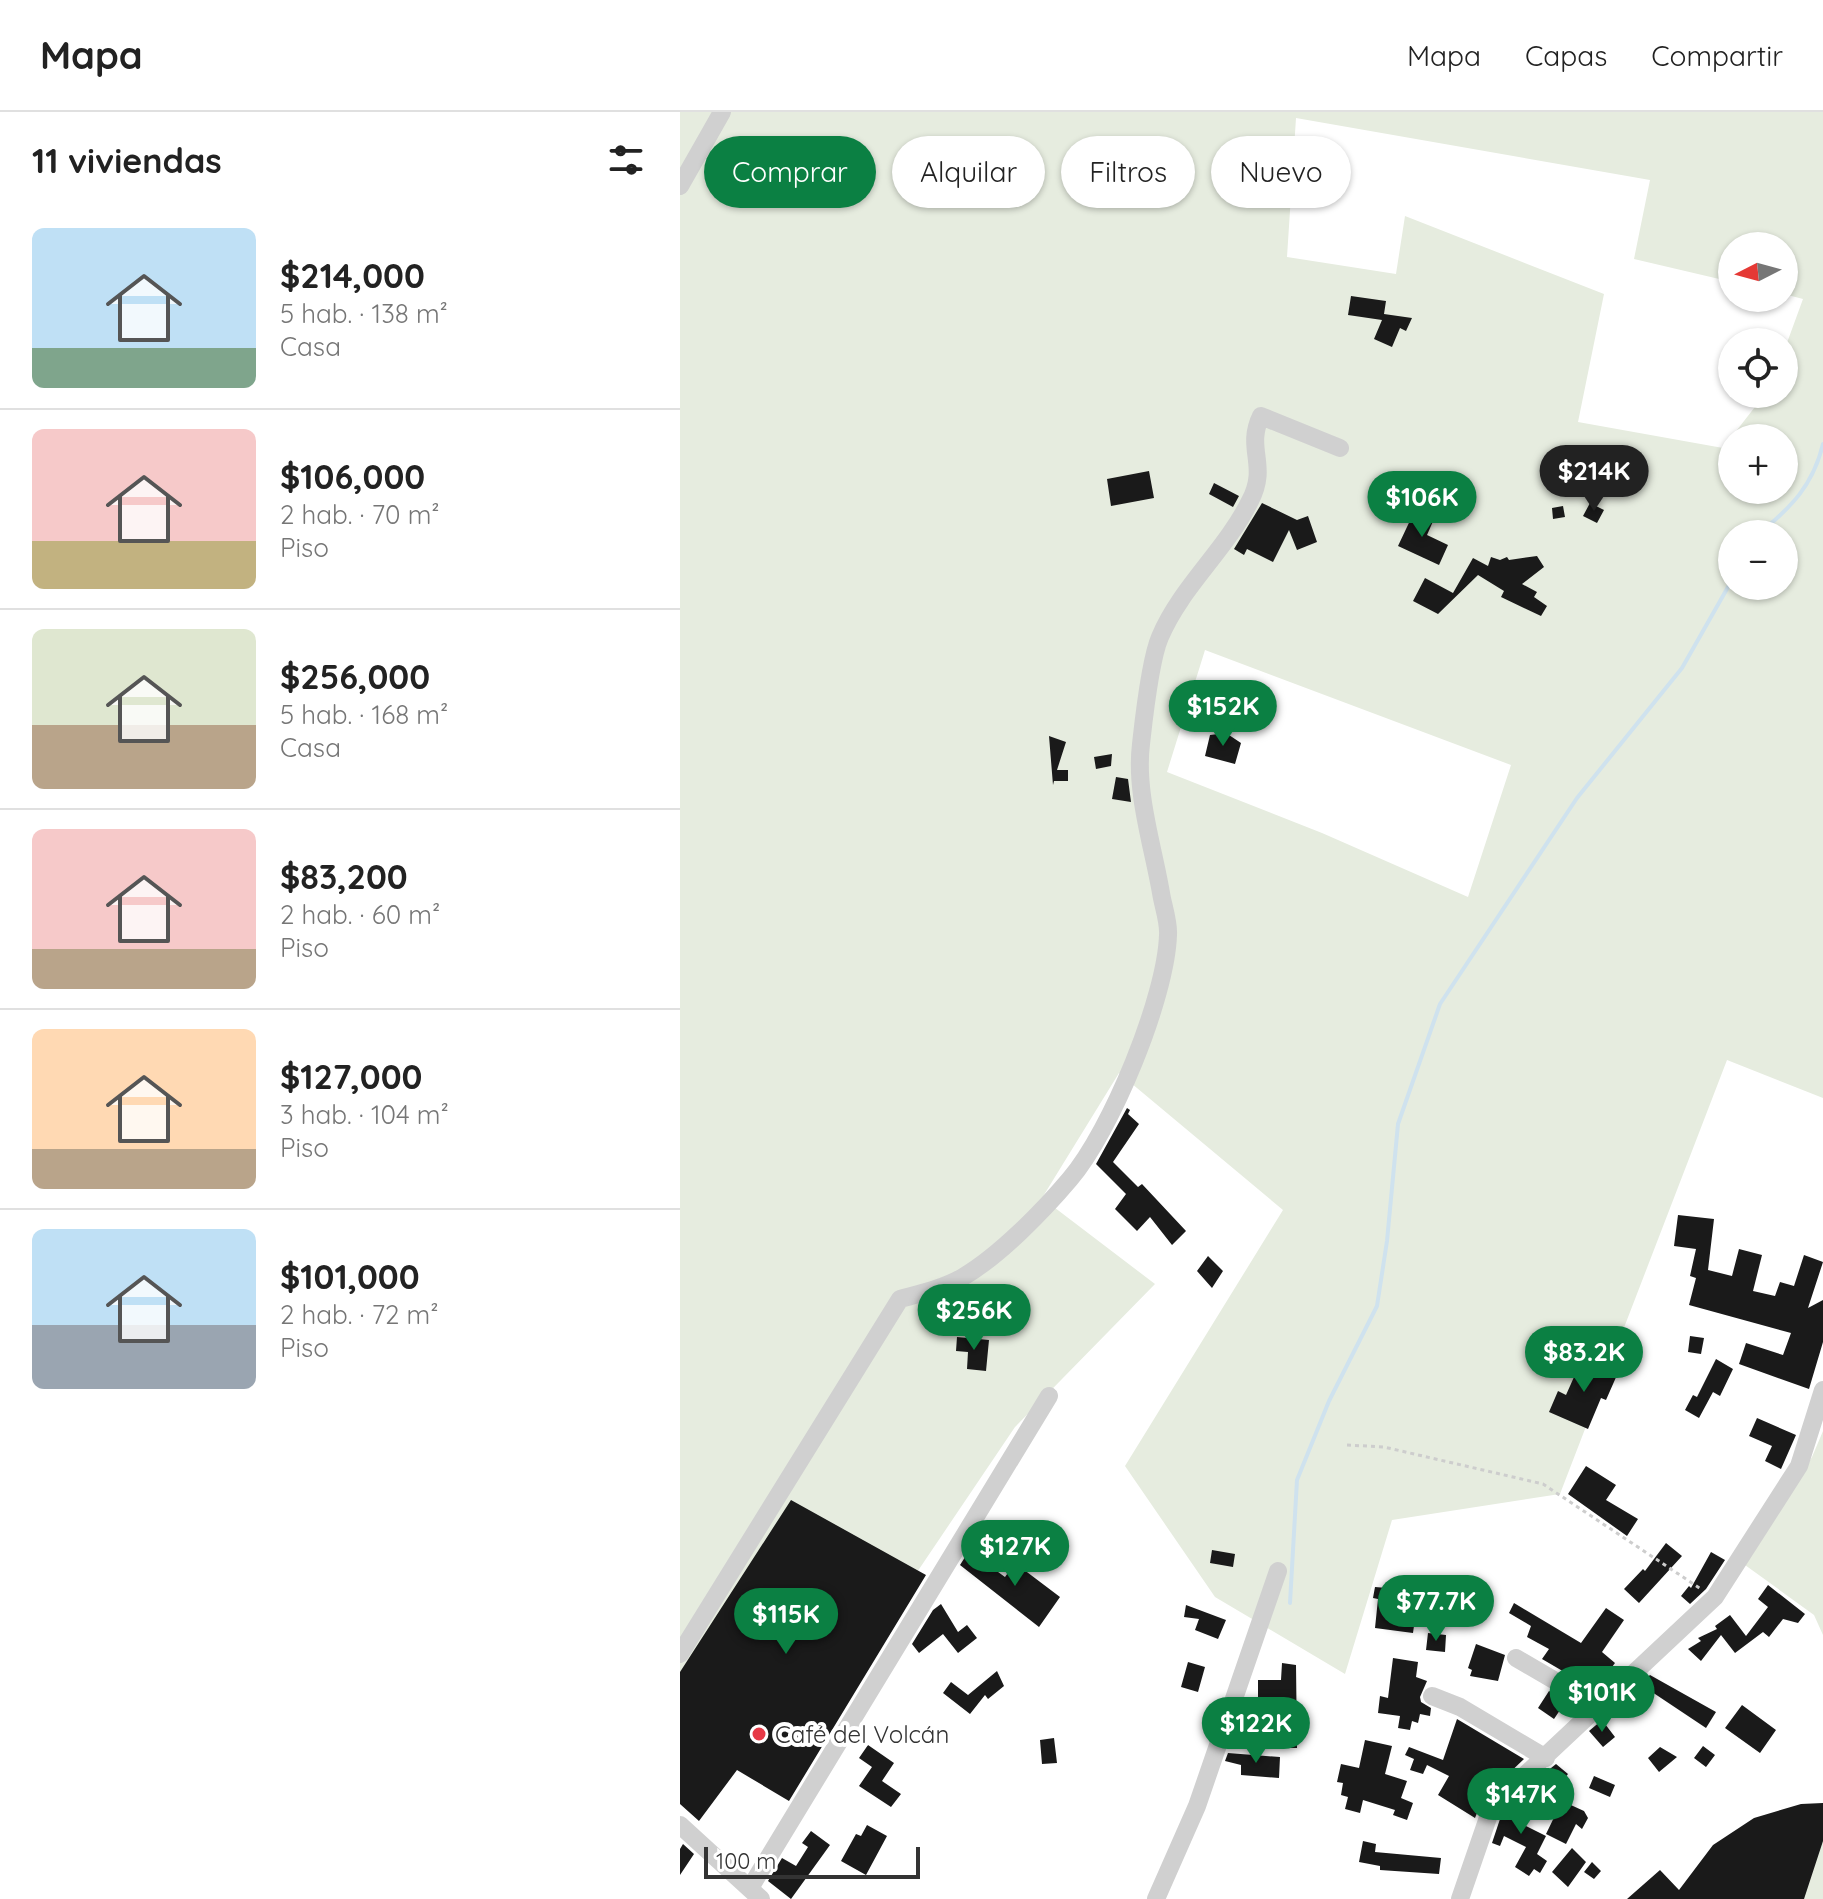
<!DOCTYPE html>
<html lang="es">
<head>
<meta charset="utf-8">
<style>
  :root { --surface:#fff; --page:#f6f6f6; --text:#222; --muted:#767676; --line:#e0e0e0; --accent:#0b8043 }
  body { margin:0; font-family:Quicksand,sans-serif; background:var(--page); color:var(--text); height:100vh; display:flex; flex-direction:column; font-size:30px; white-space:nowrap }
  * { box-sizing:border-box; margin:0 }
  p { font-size:26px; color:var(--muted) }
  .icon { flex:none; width:44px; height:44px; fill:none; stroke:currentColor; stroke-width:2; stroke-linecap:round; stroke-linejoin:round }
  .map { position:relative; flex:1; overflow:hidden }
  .panel { display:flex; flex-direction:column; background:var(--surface); width:680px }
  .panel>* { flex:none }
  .guide { position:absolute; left:24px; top:24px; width:760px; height:72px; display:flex; gap:16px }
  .needle { width:52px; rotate:264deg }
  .fabs { position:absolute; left:1038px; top:120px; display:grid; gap:16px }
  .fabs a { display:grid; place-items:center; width:80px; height:80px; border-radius:50%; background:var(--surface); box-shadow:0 2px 6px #0004; font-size:40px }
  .scale { position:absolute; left:24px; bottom:20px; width:216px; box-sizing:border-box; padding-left:8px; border:4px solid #333; border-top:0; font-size:22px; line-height:28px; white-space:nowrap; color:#333; -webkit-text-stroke:6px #fff; paint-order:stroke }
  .price { position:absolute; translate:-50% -68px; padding:0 18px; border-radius:28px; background:var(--accent); color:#fff; font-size:26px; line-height:52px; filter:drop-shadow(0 2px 4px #0008) }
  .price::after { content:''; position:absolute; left:50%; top:48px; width:24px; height:18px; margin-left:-12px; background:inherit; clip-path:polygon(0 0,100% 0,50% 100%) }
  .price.on { background:#222; color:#fff }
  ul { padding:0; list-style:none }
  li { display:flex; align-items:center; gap:24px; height:200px; padding:0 32px }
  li+li { border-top:2px solid var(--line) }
  li span { display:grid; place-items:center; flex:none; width:224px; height:160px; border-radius:12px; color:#555 }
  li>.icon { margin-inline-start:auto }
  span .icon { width:96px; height:96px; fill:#fffc; stroke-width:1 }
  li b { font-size:34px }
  h2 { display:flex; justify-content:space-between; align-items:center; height:96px; padding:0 32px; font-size:34px }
  .tag { padding:0 28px; border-radius:36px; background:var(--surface); box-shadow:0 2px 6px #0004; font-size:28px; line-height:72px }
  .tag.on { background:var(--accent); color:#fff }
  header { display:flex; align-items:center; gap:48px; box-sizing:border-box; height:112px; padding:0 40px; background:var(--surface); border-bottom:2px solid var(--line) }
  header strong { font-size:38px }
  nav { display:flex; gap:44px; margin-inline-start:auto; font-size:28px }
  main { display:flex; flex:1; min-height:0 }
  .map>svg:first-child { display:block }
  .green { fill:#e6ecdf; fill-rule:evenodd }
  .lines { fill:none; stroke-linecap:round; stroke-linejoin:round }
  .stream { stroke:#cfe2ee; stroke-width:4 }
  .building { fill:#1a1a1a }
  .path { stroke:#cdcdcd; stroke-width:3; stroke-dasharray:4 4; stroke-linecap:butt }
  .minor { stroke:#d0d0d0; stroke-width:18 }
  .poi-dot { fill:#e63946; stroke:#fff; stroke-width:3 }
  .labels { text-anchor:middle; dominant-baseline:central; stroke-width:8; stroke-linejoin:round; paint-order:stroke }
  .poi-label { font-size:24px; fill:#333; stroke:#fff; text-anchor:start }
</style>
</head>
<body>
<header>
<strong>Mapa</strong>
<nav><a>Mapa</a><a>Capas</a><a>Compartir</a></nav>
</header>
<main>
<section class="panel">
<h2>11 viviendas<svg class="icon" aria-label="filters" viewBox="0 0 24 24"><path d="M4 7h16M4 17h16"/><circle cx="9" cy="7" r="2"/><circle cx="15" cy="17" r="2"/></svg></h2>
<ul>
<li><span style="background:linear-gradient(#bfe0f5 75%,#7fa58c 0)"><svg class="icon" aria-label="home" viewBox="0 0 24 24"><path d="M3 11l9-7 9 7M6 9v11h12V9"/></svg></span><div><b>$214,000</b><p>5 hab. · 138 m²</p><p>Casa</p></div></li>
<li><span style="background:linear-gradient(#f6c9c9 70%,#c2b280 0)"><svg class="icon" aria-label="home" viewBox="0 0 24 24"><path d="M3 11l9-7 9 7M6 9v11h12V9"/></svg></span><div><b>$106,000</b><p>2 hab. · 70 m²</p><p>Piso</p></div></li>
<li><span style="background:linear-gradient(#dfe7d0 60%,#b9a48a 0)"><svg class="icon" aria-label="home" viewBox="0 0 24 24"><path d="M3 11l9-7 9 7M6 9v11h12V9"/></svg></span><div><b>$256,000</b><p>5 hab. · 168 m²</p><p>Casa</p></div></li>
<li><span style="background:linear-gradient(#f6c9c9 75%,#b9a48a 0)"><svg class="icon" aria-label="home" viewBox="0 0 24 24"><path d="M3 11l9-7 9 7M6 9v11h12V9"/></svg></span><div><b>$83,200</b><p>2 hab. · 60 m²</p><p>Piso</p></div></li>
<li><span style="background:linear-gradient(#ffd9b3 75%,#b9a48a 0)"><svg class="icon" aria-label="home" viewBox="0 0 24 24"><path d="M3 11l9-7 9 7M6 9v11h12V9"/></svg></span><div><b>$127,000</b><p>3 hab. · 104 m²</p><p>Piso</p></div></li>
<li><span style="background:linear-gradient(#bfe0f5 60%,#9aa5b1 0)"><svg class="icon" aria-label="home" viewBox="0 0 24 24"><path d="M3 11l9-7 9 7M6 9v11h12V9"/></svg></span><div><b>$101,000</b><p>2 hab. · 72 m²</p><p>Piso</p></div></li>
</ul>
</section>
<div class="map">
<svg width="1143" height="1787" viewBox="0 0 1143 1787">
  <rect width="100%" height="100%" fill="#fff"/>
  <path class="green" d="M0,0H1143V986L1047,948L880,1382L712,1408L665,1562L535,1485L445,1354L603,1098L439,961L362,1086L475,1172L335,1315L198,1518L0,1621ZM616,6L970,68L954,147L1052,170V134H1104V182L1123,187L1104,239V282H1085L1043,336L898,310L924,182L725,104L716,162L607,145ZM1052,326H1104V378H1052ZM1052,422H1104V474H1052ZM525,538L831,653L788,785L642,721L487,660Z
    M1143,1319V1523L1134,1503L1065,1453L1132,1345Z
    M1143,1718V1787H1112Z"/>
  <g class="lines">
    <path class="stream" d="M1079,422C1111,395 1133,374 1143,332
      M610,1491L617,1368L649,1289L697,1194L707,1129L718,1012L760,892L897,686L1002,556L1052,468"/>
  </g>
  <path class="building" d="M671,184L706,189L704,202L732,206L726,219L720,216L712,235L694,227L702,208L668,203Z
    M469,359L474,386L431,394L427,367Z
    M534,371L559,384L553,395L529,382Z
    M582,391L617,408L628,404L637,430L617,438L609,418L593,450L567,437L564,443L554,437Z
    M910,391L924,398L917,411L903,404Z
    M883,394L885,405L873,407L872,396Z
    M735,398L754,407L747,423L768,433L759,453L718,434Z
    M857,444L864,455L842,472L857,480L854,485L867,494L861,504L821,485L824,479L798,463L758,502L733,489L745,466L773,481L793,446L808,454L811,445L820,448L827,445L829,448Z
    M546,621L561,631L555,652L525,644L530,623Z
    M369,624L386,630L377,658H388V669H374L373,673Z
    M432,642L431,654L416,657L414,645Z
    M436,665L448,667L451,690L432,687Z
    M447,996L450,998L448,1002L459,1012L433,1050L458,1075L462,1072L506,1119L492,1133L470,1105L457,1119L435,1097L446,1082L416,1052Z
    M998,1103L1034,1107L1028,1158L1052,1164L1059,1137L1082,1143L1073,1179L1095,1184L1100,1170L1114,1174L1124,1143L1143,1150L1128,1196L1143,1188V1230L1129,1277L1059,1252L1066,1231L1103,1243L1111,1221L1009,1193L1016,1166L1010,1164L1016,1137L994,1134Z
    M528,1144L543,1159L532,1176L517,1159Z
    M1010,1224L1024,1226L1021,1242L1008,1240Z
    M277,1225L309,1228L306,1259L287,1257L288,1240L276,1239Z
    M902,1247L937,1263L926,1288L921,1286L908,1317L869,1300L878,1279L886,1283Z
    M1036,1247L1053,1257L1040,1284L1033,1280L1019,1306L1005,1298L1013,1283L1017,1285Z
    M1077,1306L1116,1323L1101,1357L1085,1349L1092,1334L1069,1324Z
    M906,1354L936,1373L926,1388L958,1407L947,1424L888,1382Z
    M111,1388L246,1463L109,1689L57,1658L19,1709L0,1692V1560Z
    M986,1431L1002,1444L959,1491L944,1477L963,1457L965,1459Z
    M532,1438L555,1442L553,1455L530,1451Z
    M289,1439L325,1465L335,1451L380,1485L359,1515L280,1453Z
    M1031,1440L1045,1448L1026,1477L1010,1492L1001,1484L1009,1474L1011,1476Z
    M1088,1473L1125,1502L1118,1511L1103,1507L1089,1525L1083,1520L1055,1541L1041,1523L1021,1549L1008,1537L1021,1529L1018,1526L1037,1517L1035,1514L1050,1503L1066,1524L1088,1495L1078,1487Z
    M695,1475L707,1476V1481L738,1485L733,1521L695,1516L698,1487L693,1486Z
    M834,1491L901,1531L926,1496L944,1508L922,1540L935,1551L920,1571L906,1561L898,1568L862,1547L869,1537L847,1525L851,1514L829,1501Z
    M261,1492L278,1520L287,1513L297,1526L278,1541L263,1522L239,1541L232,1532L253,1498Z
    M506,1493L546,1508L538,1527L515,1518L519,1507L504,1505Z
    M748,1521L766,1523L765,1540L746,1538Z
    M796,1532L825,1543L818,1569L790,1564L792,1558L788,1556Z
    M713,1546L738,1550L736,1565L747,1569L740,1585L741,1590L751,1596L750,1604L740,1602L738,1611L732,1609L730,1618L718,1616L720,1604L698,1601L700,1584L708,1586Z
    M508,1550L525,1555L518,1580L501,1575Z
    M602,1551L616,1553L617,1636H604V1622H598V1612H578V1568H601Z
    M317,1559L324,1574L308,1587L305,1583L290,1602L263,1581L271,1570L288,1583Z
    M970,1563L1036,1600L1026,1616L960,1572Z
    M869,1579L886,1589L874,1607L858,1596Z
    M1062,1593L1096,1618L1080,1641L1045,1616Z
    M777,1607L844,1647L803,1686L795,1706L758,1683L769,1664L747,1653L743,1662L730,1658L734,1647L725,1643L729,1635L763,1648Z
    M922,1608L935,1625L923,1635L909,1619Z
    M374,1626L377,1651L362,1652L360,1628Z
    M685,1628L712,1634L705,1662L727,1669L721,1686L733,1691L727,1708L713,1703L715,1698L683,1688L680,1701L665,1697L668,1685L661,1683L663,1671L657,1670L661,1652L679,1656Z
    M188,1633L214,1651L202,1669L221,1682L211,1695L179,1674L192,1655L179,1646Z
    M1023,1634L1035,1643L1026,1655L1014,1646Z
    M980,1635L997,1645L979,1660L968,1646Z
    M548,1641L600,1645L599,1666L561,1663V1653L545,1649Z
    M876,1652L888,1662L875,1678L860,1665Z
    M914,1664L935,1673L930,1685L909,1676Z
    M840,1684L852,1692L842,1712L866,1724L857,1742L867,1749L860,1761L854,1757L849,1764L835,1755L846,1735L824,1724L820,1734L812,1731L822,1701Z
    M882,1689L904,1699L908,1706L902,1717L896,1712L886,1732L866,1722Z
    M1143,1691V1729L1124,1787H947L980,1758L999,1778L1033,1733L1074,1706L1121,1692Z
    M187,1713L207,1724L186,1763L161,1749L176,1722L181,1724Z
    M131,1719L150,1733L111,1787L88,1769L102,1746L116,1754L128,1735L122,1731Z
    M683,1729L696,1732L695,1740L761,1746L759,1762L700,1758V1754L679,1750Z
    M3,1732L14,1742L0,1763V1737Z
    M892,1736L906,1750L888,1775L872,1760Z
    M912,1750L921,1759L914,1767L904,1760Z"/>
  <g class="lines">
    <path class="path" d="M667,1333L704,1335L863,1372L1021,1477"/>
    <path class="minor" d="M0,74L42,0
      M0,1542L220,1187C242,1181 264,1176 283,1165C319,1144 363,1099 390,1067C431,1019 486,886 488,823C489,810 483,794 481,781C473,734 455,680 461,632C464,605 470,548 480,525C501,475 546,438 570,389C589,353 565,337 581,304L660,336
      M836,1546L920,1595
      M752,1584L780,1595L866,1646
      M0,1713L81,1787
      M70,1776L369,1284
      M476,1787L517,1694L598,1459
      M780,1787L812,1694L1035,1485L1119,1354L1143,1278"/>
  </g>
  <circle class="poi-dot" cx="79" cy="1622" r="8"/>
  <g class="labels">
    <g class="poi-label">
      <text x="95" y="1622">Café del Volcán</text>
    </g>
  </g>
</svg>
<div class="fabs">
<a><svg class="needle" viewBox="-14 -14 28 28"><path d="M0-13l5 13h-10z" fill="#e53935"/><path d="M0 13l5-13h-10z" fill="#767676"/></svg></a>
<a><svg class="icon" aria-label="locate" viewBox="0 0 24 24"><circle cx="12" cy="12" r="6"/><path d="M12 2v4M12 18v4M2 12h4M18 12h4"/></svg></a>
<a>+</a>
<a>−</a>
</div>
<div class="scale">100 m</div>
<b class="price on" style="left:914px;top:401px">$214K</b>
<b class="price" style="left:742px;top:427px">$106K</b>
<b class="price" style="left:543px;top:636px">$152K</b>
<b class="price" style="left:294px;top:1240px">$256K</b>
<b class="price" style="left:904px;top:1282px">$83.2K</b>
<b class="price" style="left:335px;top:1476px">$127K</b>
<b class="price" style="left:756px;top:1531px">$77.7K</b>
<b class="price" style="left:106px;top:1544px">$115K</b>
<b class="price" style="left:922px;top:1622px">$101K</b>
<b class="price" style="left:576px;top:1653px">$122K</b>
<b class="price" style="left:841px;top:1724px">$147K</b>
<div class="guide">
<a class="tag on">Comprar</a>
<a class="tag">Alquilar</a>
<a class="tag">Filtros</a>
<a class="tag">Nuevo</a>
</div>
</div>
</main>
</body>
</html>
